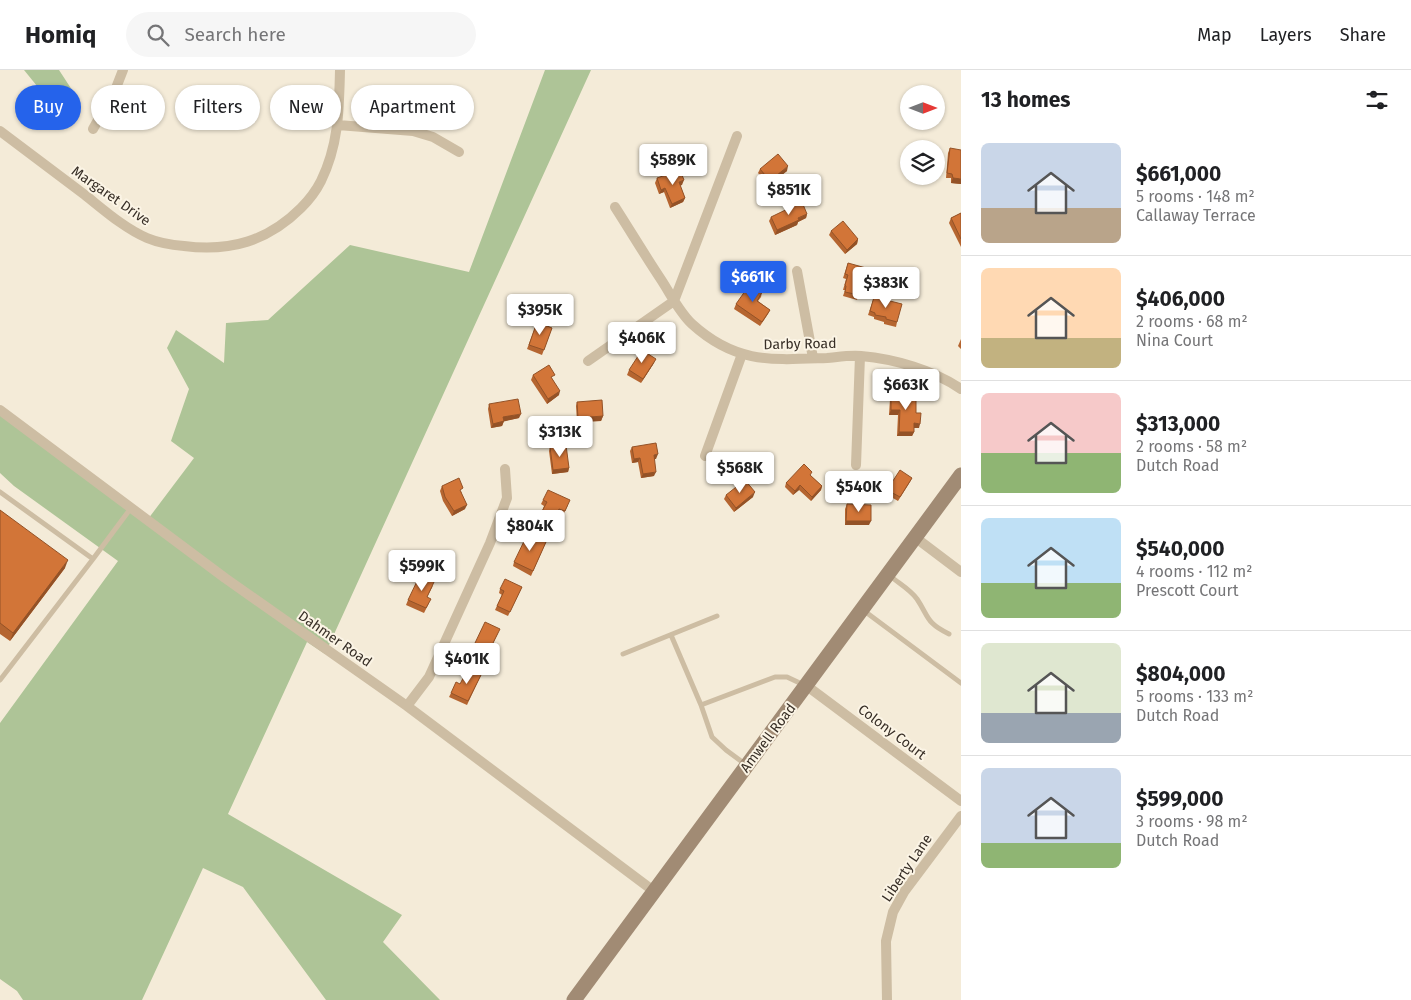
<!DOCTYPE html>
<html lang="en">
<head>
<meta charset="utf-8">
<style>
  :root { --surface:#fff; --page:#f6f6f6; --text:#202124; --muted:#757577; --line:#e0e0e0; --accent:#2563eb }
  body { margin:0; font-family:"Fira Sans",sans-serif; background:var(--page); color:var(--text); height:100vh; display:flex; flex-direction:column; font-size:19px; white-space:nowrap }
  * { box-sizing:border-box; margin:0 }
  p { font-size:16px; color:var(--muted) }
  .icon { flex:none; width:28px; height:28px; fill:none; stroke:currentColor; stroke-width:2; stroke-linecap:round; stroke-linejoin:round }
  .map { position:relative; flex:1; overflow:hidden }
  .drawer { display:flex; flex-direction:column; background:var(--surface); width:450px }
  .drawer>* { flex:none }
  .guide { position:absolute; left:15px; top:15px; width:475px; height:45px; display:flex; gap:10px }
  .needle { width:32px; rotate:90deg }
  .buttons { position:absolute; left:900px; top:15px; display:grid; gap:10px }
  .buttons a { display:grid; place-items:center; width:45px; height:45px; border-radius:50%; background:var(--surface); box-shadow:0 1px 4px #0004; font-size:25px }
  .price { position:absolute; translate:-50% -42px; padding:0 11px; border-radius:5px; background:#fff; color:#222; font-size:16px; line-height:32px; filter:drop-shadow(0 1px 2px #0008) }
  .price::after { content:''; position:absolute; left:50%; top:30px; width:15px; height:11px; margin-left:-8px; background:inherit; clip-path:polygon(0 0,100% 0,50% 100%) }
  .price.on { background:var(--accent); color:#fff }
  ul { padding:0; list-style:none }
  li { display:flex; align-items:center; gap:15px; height:125px; padding:0 20px }
  li+li { border-top:1px solid var(--line) }
  li span { display:grid; place-items:center; flex:none; width:140px; height:100px; border-radius:8px; color:#555 }
  li>.icon { margin-inline-start:auto }
  span .icon { width:60px; height:60px; fill:#fffc; stroke-width:1 }
  li b { font-size:21px }
  h2 { display:flex; justify-content:space-between; align-items:center; height:60px; padding:0 20px; font-size:21px }
  .pill { padding:0 18px; border-radius:22px; background:var(--surface); box-shadow:0 1px 4px #0004; font-size:18px; line-height:45px }
  .pill.on { background:var(--accent); color:#fff }
  header { display:flex; align-items:center; gap:30px; box-sizing:border-box; height:70px; padding:0 25px; background:var(--surface); border-bottom:1px solid var(--line) }
  header strong { font-size:24px }
  nav { display:flex; gap:28px; margin-inline-start:auto; font-size:18px }
  .search { width:350px; height:45px; background:var(--page); display:flex; align-items:center; gap:12px; box-sizing:border-box; padding:0 18px; border-radius:28px; color:var(--muted); font-size:19px }
  main { display:flex; flex:1; min-height:0 }
  .map>svg:first-child { display:block }
  .green { fill:#aec497 }
  .lines { fill:none; stroke-linecap:round; stroke-linejoin:round }
  .lane { stroke:#cdbda3; stroke-width:5 }
  .street { stroke:#cdbda3; stroke-width:10 }
  .secondary { stroke:#a18b74; stroke-width:15 }
  .wall { fill:#b56530 }
  .shaded-wall { fill:#935227 }
  .building { fill:#d27538; stroke:#935227 }
  .labels { text-anchor:middle; dominant-baseline:central; stroke-width:4; stroke-linejoin:round; paint-order:stroke }
  .street-label { font-size:14px; fill:#372e26; stroke:#fbf4e5 }
</style>
</head>
<body>
<header>
<strong>Homiq</strong>
<div class="search"><svg class="icon" aria-label="search" viewBox="0 0 24 24"><circle cx="10" cy="10" r="6"/><path d="M15 15l6 6"/></svg>Search here</div>
<nav><a>Map</a><a>Layers</a><a>Share</a></nav>
</header>
<main>
<div class="map">
<svg width="961" height="930" viewBox="0 0 961 930">
  <rect width="100%" height="100%" fill="#f4ebd8"/>
  <path class="green" d="M24,0H59L76,26L63,48Z
    M545,0H591L325,584L307,572L228,744L402,845L383,872L440,930H326L243,817L203,798L142,930H23L17,921L0,909V653L118,491L14,416L0,403V345L145,453L194,388L171,371L189,319L167,278L176,260L224,293L226,253L268,250L350,175L469,202Z"/>
  <g class="lines">
    <path class="lane" d="M0,422L93,489L131,438
      M889,505C898,513 910,519 917,529C929,547 926,553 949,564
      M863,540L961,613
      M671,565L701,635
      M623,584L717,546
      M0,610L93,489
      M745,694L726,680L712,667L701,635L775,607H787L804,615"/>
    <path class="street" d="M338,55L413,61L433,67L459,82
      M93,59L116,18L123,0
      M0,61C28,82 57,104 85,125C104,140 124,158 147,168C159,173 171,175 184,176C230,182 268,171 301,138C309,130 316,121 321,111C339,74 339,39 340,0
      M615,137C631,162 646,187 662,211C671,225 680,243 692,254C736,294 772,290 827,288C838,287 850,285 861,286C895,289 933,300 961,319
      M797,201L813,288
      M588,291L674,231L737,66
      M0,340L225,508L407,636L655,822
      M705,386L742,284
      M856,395L860,286
      M916,468L961,502
      M807,616L961,731
      M407,636L429,607L490,473L507,428L505,399
      M887,930L886,871L893,842L904,822L961,746"/>
    <path class="secondary" d="M574,930L961,405"/>
  </g>
  <path class="wall" d="M950,78L961,114L951,113V108H946L948,83Z
    M760,99L787,101L769,115L758,103Z
    M657,108L682,115H680L685,128L683,132L670,138L664,122L659,124L655,113Z
    M961,143V177L949,153L951,148Z
    M807,144L806,148L798,152L797,155L775,165L769,151L771,147Z
    M831,161L858,169L857,174L845,184L829,165Z
    M848,193L859,225L857,230L843,226L845,220H843L846,209L843,208Z
    M762,222L761,227L758,231L770,240L768,244L760,256L734,239L736,234Z
    M874,227L897,252L896,257L884,254V252L874,249V247L868,245Z
    M537,252L552,258L542,285L527,279Z
    M961,269V279L958,276Z
    M654,293L641,313L627,305L629,300Z
    M533,305L553,309V310L559,325L547,334L531,310Z
    M891,324L916,343L919,358H914V362L912,366H897L898,345H889L890,329Z
    M577,332L603,346L601,351L577,352L576,336Z
    M489,334L519,348L504,351L502,356L491,358L488,339Z
    M550,377L569,398L568,402L552,404L549,381Z
    M632,377L656,389H654V406L641,408L638,392L632,393L630,381Z
    M811,406L822,416L821,420L811,431L799,420L793,425L785,417L786,413Z
    M912,408L910,412L898,431L886,424L887,420Z
    M442,416L462,422L461,423L465,439L452,446L443,431L440,421Z
    M726,425L753,427L734,442L724,429Z
    M543,430L568,435L563,445L558,443L551,457L538,451L544,436L541,434Z
    M847,434L869,455H845V439Z
    M0,440L65,498L10,571L0,564Z
    M546,472L531,506L513,496L514,492Z
    M433,516L427,527L429,533L424,543L406,535L408,530Z
    M522,517L508,546L495,540L502,525L499,523L500,519Z
    M498,563L488,584L474,577L475,573Z
    M481,605L467,635L449,627L451,623L460,614Z"/>
  <path class="shaded-wall" d="M788,96L787,101L769,115L770,111Z
    M953,108L961,109V114L951,113Z
    M684,110L682,115L677,117L679,112Z
    M665,118L664,122L659,124L661,120Z
    M685,128L683,132L670,138L672,134Z
    M807,144L806,148L798,152L797,155L775,165L777,160Z
    M858,169L857,174L845,184L847,180Z
    M656,289L654,293L641,313L643,309Z
    M560,321L559,325L547,334L548,329Z
    M891,340H900L898,345H889Z
    M521,344L519,348L502,352L503,347Z
    M603,346L601,351L577,352L578,348Z
    M504,351L502,356L491,358L493,354Z
    M914,353L920,354L919,358H913Z
    M899,362H914L912,366H897Z
    M658,384L656,389H652L654,385Z
    M640,388L638,392L632,393L634,389Z
    M569,398L568,402L552,404L553,400Z
    M656,402L654,406L641,408L643,404Z
    M800,415L799,420L793,425L795,421Z
    M822,416L821,420L811,431L812,427Z
    M755,422L753,427L734,442L736,438Z
    M467,435L465,439L452,446L454,441Z
    M846,451H871L869,455H845Z
    M68,490L65,498L10,571L13,563Z"/>
  <path class="building" d="M950,78L961,80V109L953,108L952,104L947,103Z
    M778,84L788,96L770,111L760,99Z
    M680,100L684,110L679,112L685,128L672,134L665,118L661,120L657,108Z
    M802,132L807,144L798,148L799,150L777,160L771,147Z
    M961,143V169L951,148Z
    M843,151L858,169L847,180L831,161Z
    M848,193L866,198L859,225L845,222L846,216L845,215L848,205L845,204Z
    M750,214L762,222L757,231L770,240L762,252L736,234Z
    M874,227L902,234L897,252L886,249V247L875,245V243L870,241Z
    M537,252L552,258L544,280L529,275Z
    M642,280L656,289L643,309L629,300Z
    M549,295L555,305L551,307L560,321L548,329L533,305Z
    M891,324L916,325V343H921L920,354L914,353V362H899L900,340H891Z
    M518,329L521,344L503,347L504,351L493,354L489,334Z
    M602,330L603,346L578,348L577,332Z
    M656,373L658,384L654,385L656,402L643,404L640,388L634,389L632,377Z
    M566,375L569,398L553,400L550,377Z
    M804,394L812,402L810,405L822,416L812,427L800,415L795,421L786,413Z
    M900,400L912,408L900,427L887,420Z
    M459,408L463,418L460,420L467,435L454,441L445,427L442,416Z
    M745,410L755,422L736,438L726,425Z
    M548,420L570,430L565,441L559,439L553,453L539,447L547,432L543,430Z
    M847,434L871,435V451H846Z
    M0,440L68,490L13,563L0,553Z
    M528,463L546,472L533,501L514,492Z
    M420,505L434,512L427,527L431,529L426,538L408,530Z
    M505,509L522,517L510,542L497,536L504,521L500,519Z
    M485,552L500,559L490,579L475,573Z
    M468,599L481,605L468,631L451,623L456,612L460,614Z"/>
  <g class="labels">
    <g class="street-label">
      <text transform="translate(111 126) rotate(35)">Margaret Drive</text>
      <text transform="translate(800 274) rotate(-1)">Darby Road</text>
      <text transform="translate(335 569) rotate(35)">Dahmer Road</text>
      <text transform="translate(892 662) rotate(37)">Colony Court</text>
      <text transform="translate(768 668) rotate(-53)">Amwell Road</text>
      <text transform="translate(907 798) rotate(-56)">Liberty Lane</text>
    </g>
  </g>
</svg>
<div class="buttons">
<a><svg class="needle" viewBox="-14 -14 28 28"><path d="M0-13l5 13h-10z" fill="#e53935"/><path d="M0 13l5-13h-10z" fill="#757577"/></svg></a>
<a><svg class="icon" aria-label="layers" viewBox="0 0 24 24"><path d="M12 4l9 5-9 5-9-5zM3 14l9 5 9-5"/></svg></a>
</div>
<b class="price" style="left:673px;top:116px">$589K</b>
<b class="price" style="left:789px;top:146px">$851K</b>
<b class="price on" style="left:753px;top:233px">$661K</b>
<b class="price" style="left:886px;top:239px">$383K</b>
<b class="price" style="left:540px;top:266px">$395K</b>
<b class="price" style="left:642px;top:294px">$406K</b>
<b class="price" style="left:906px;top:341px">$663K</b>
<b class="price" style="left:560px;top:388px">$313K</b>
<b class="price" style="left:740px;top:424px">$568K</b>
<b class="price" style="left:859px;top:443px">$540K</b>
<b class="price" style="left:530px;top:482px">$804K</b>
<b class="price" style="left:422px;top:522px">$599K</b>
<b class="price" style="left:467px;top:615px">$401K</b>
<div class="guide">
<a class="pill on">Buy</a>
<a class="pill">Rent</a>
<a class="pill">Filters</a>
<a class="pill">New</a>
<a class="pill">Apartment</a>
</div>
</div>
<section class="drawer">
<h2>13 homes<svg class="icon" aria-label="filters" viewBox="0 0 24 24"><path d="M4 7h16M4 17h16"/><circle cx="9" cy="7" r="2"/><circle cx="15" cy="17" r="2"/></svg></h2>
<ul>
<li><span style="background:linear-gradient(#c9d6e8 65%,#b9a48a 0)"><svg class="icon" aria-label="home" viewBox="0 0 24 24"><path d="M3 11l9-7 9 7M6 9v11h12V9"/></svg></span><div><b>$661,000</b><p>5 rooms · 148 m²</p><p>Callaway Terrace</p></div></li>
<li><span style="background:linear-gradient(#ffd9b3 70%,#c2b280 0)"><svg class="icon" aria-label="home" viewBox="0 0 24 24"><path d="M3 11l9-7 9 7M6 9v11h12V9"/></svg></span><div><b>$406,000</b><p>2 rooms · 68 m²</p><p>Nina Court</p></div></li>
<li><span style="background:linear-gradient(#f6c9c9 60%,#8fb573 0)"><svg class="icon" aria-label="home" viewBox="0 0 24 24"><path d="M3 11l9-7 9 7M6 9v11h12V9"/></svg></span><div><b>$313,000</b><p>2 rooms · 58 m²</p><p>Dutch Road</p></div></li>
<li><span style="background:linear-gradient(#bfe0f5 65%,#8fb573 0)"><svg class="icon" aria-label="home" viewBox="0 0 24 24"><path d="M3 11l9-7 9 7M6 9v11h12V9"/></svg></span><div><b>$540,000</b><p>4 rooms · 112 m²</p><p>Prescott Court</p></div></li>
<li><span style="background:linear-gradient(#dfe7d0 70%,#9aa5b1 0)"><svg class="icon" aria-label="home" viewBox="0 0 24 24"><path d="M3 11l9-7 9 7M6 9v11h12V9"/></svg></span><div><b>$804,000</b><p>5 rooms · 133 m²</p><p>Dutch Road</p></div></li>
<li><span style="background:linear-gradient(#c9d6e8 75%,#8fb573 0)"><svg class="icon" aria-label="home" viewBox="0 0 24 24"><path d="M3 11l9-7 9 7M6 9v11h12V9"/></svg></span><div><b>$599,000</b><p>3 rooms · 98 m²</p><p>Dutch Road</p></div></li>
</ul>
</section>
</main>
</body>
</html>
